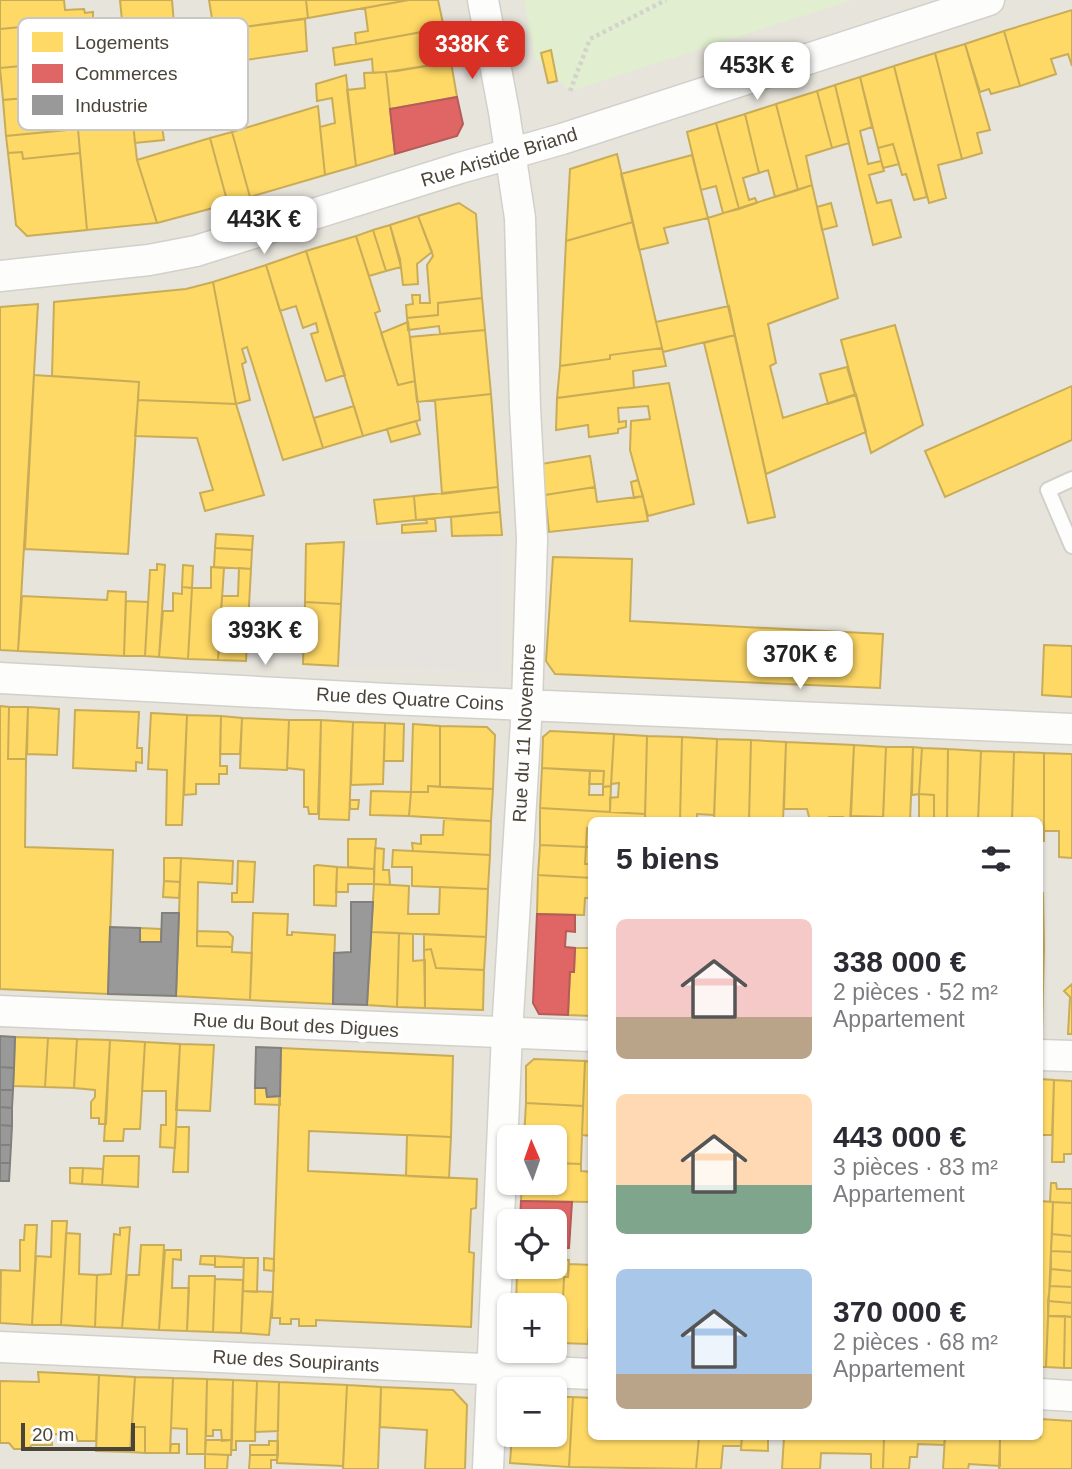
<!DOCTYPE html>
<html lang="fr">
<head>
<meta charset="utf-8">
<style>
  :root { --surface:#fff; --page:#f2f2f3; --text:#2b2b33; --muted:#7c7c81; --accent:#d93025 }
  body { margin:0; font-family:Arial,sans-serif; background:var(--page); color:var(--text); height:100vh; display:flex; flex-direction:column; font-size:26px; white-space:nowrap }
  * { box-sizing:border-box; margin:0 }
  p { font-size:23px; color:var(--muted) }
  .icon { flex:none; width:38px; height:38px; fill:none; stroke:currentColor; stroke-width:2; stroke-linecap:round; stroke-linejoin:round }
  .map { position:relative; flex:1; overflow:hidden }
  .details { position:absolute; left:588px; top:817px; width:455px; height:623px; display:flex; flex-direction:column; background:var(--surface); border-radius:10px; box-shadow:0 2px 5px #0004 }
  .details>* { flex:none }
  .needle { width:46px; rotate:358deg }
  .fabs { position:absolute; left:497px; top:1125px; display:grid; gap:14px }
  .fabs a { display:grid; place-items:center; width:70px; height:70px; border-radius:10px; background:var(--surface); box-shadow:0 2px 5px #0004; font-size:35px }
  .scale { position:absolute; left:21px; bottom:18px; width:114px; box-sizing:border-box; padding-left:7px; border:4px solid #4b4439; border-top:0; font-size:19px; line-height:24px; white-space:nowrap; color:#4b4439; -webkit-text-stroke:5px #fff; paint-order:stroke }
  .price { position:absolute; translate:-50% -60px; padding:0 16px; border-radius:14px; background:#fff; color:#222; font-size:23px; line-height:46px; filter:drop-shadow(0 2px 4px #0008) }
  .price::after { content:''; position:absolute; left:50%; top:42px; width:21px; height:16px; margin-left:-10px; background:inherit; clip-path:polygon(0 0,100% 0,50% 100%) }
  .price.on { background:var(--accent); color:#fff }
  ul { padding:0; list-style:none }
  li { display:flex; align-items:center; gap:21px; height:175px; padding:0 28px }
  li span { display:grid; place-items:center; flex:none; width:196px; height:140px; border-radius:10px; color:#555 }
  li>.icon { margin-inline-start:auto }
  span .icon { width:84px; height:84px; fill:#fffc; stroke-width:1 }
  li b { font-size:30px }
  h2 { display:flex; justify-content:space-between; align-items:center; height:84px; padding:0 28px; font-size:30px }
  .map>svg:first-child { display:block }
  .residential { fill:#e7e4dc; fill-rule:evenodd }
  .green { fill:#e1eecf }
  .parking { fill:#e6e3df }
  .homes { fill:#ffd966; stroke:#c9ac58; stroke-width:2 }
  .shops { fill:#e06666; stroke:#b35c58; stroke-width:2 }
  .industry { fill:#999; stroke:#82807c; stroke-width:2 }
  .lines { fill:none; stroke-linecap:round; stroke-linejoin:round }
  .lane-casing { stroke:#d2d0cb; stroke-width:18 }
  .street-casing { stroke:#d2d0cb; stroke-width:33 }
  .path { stroke:#d3d2cc; stroke-width:4.5; stroke-dasharray:3.5 3.5; stroke-linecap:butt }
  .lane { stroke:#fdfdfc; stroke-width:14 }
  .street { stroke:#fdfdfc; stroke-width:30 }
  .labels { text-anchor:middle; dominant-baseline:central; stroke-width:7; stroke-linejoin:round; paint-order:stroke }
  .street-label { font-size:19px; fill:#4b4439; stroke:#fff }
  .key { fill:#fff; stroke:#c9c7c4; stroke-width:2 }
  .key-label { font-size:19px; fill:#4b4439 }
</style>
</head>
<body>
<div class="map">
<svg width="1072" height="1469" viewBox="0 0 1072 1469">
  <rect width="100%" height="100%" fill="#f4f2ee"/>
  <path class="residential" d="M0,0H1072V1469H0ZM592,821H1040V1437H592ZM509,1138H555V1183H509ZM509,1222H555V1267H509ZM509,1306H555V1351H509ZM509,1390H555V1435H509Z"/>
  <path class="green" d="M524,0H852L570,91L535,58Z"/>
  <path class="parking" d="M502,535V672L338,666L344,542Z"/>
  <path class="homes" d="M0,0H64L65,10L84,9L85,13L93,12V20L0,29Z
    M120,0H172L175,37L124,41Z
    M209,0H306L308,18L214,31Z
    M306,0H409L308,18Z
    M409,0H438L444,28L356,44L355,33L368,31L365,8Z
    M1072,10V66L1068,54L1051,59L1056,74L1020,86L1004,31Z
    M305,19L307,51L219,64L214,31Z
    M76,22L77,41L43,45L44,64L0,68V29Z
    M444,28L451,62L397,71L373,73L372,59L335,65L333,48Z
    M1004,31L1020,86L991,94L989,89L980,92L965,44Z
    M965,44L990,130L977,133L982,153L962,159L935,53Z
    M551,50L557,81L548,83L541,53Z
    M935,53L962,159L938,165L946,198L929,203L894,66Z
    M91,59L93,78L53,81L47,79L48,96L3,100L0,68Z
    M451,62L457,97L390,109L386,72Z
    M894,66L927,197L914,200L906,174L902,175L893,144L878,148L860,77Z
    M386,72L395,154L356,166L347,90L365,88L364,73Z
    M346,75L356,166L325,175L320,127L335,123L332,98L317,101L316,84Z
    M860,77L872,127L860,131L868,164L881,161L884,171L869,175L877,203L891,200L901,237L873,245L835,85Z
    M835,85L849,143L832,148L817,91Z
    M817,91L832,148L806,156L812,185L798,190L776,104Z
    M82,93L84,113L75,114L76,129L6,136L3,100Z
    M776,104L798,190L775,197L768,170L759,173L745,114Z
    M318,106L325,175L250,197L232,132Z
    M745,114L759,173L743,178L749,200L755,198L757,203L739,209L716,123Z
    M161,120L164,140L135,143L133,123Z
    M133,123L137,160L157,223L87,230L78,129Z
    M716,123L739,209L723,213L716,186L701,190L687,132Z
    M78,129L80,153L23,159L22,152L8,153L6,136Z
    M232,132L250,197L228,204L210,138Z
    M210,138L228,204L157,223L137,160Z
    M893,144L899,164L883,168L878,148Z
    M22,152L23,159L80,153L87,230L27,236L16,225L8,153Z
    M617,154L633,222L566,241L570,169Z
    M692,155L708,218L664,228L668,243L639,250L621,174Z
    M812,185L838,298L768,324L776,363L770,366L783,418L856,394L866,432L766,474L708,218Z
    M459,203L476,214L482,298L438,303V315L407,318L406,305L413,304L412,295H420V303H430L427,265L433,256L418,216Z
    M831,203L837,226L822,230L817,207Z
    M418,216L432,252L417,264L418,284L403,285L400,259L390,225Z
    M633,222L662,348L610,355V359L560,366L566,241Z
    M390,225L401,267L386,271L373,230Z
    M373,230L386,271L369,276L356,236Z
    M356,236L380,311L375,313L398,385L415,381L420,420L363,436L306,251Z
    M306,251L345,375L326,381L311,334L318,332L316,323L303,328L296,306L280,311L266,265Z
    M266,265L323,448L283,460L247,347L242,349L246,362L242,364L250,400L236,404L213,282Z
    M213,282L236,404L138,400L139,382L52,376L54,302L186,289Z
    M482,298L485,330L440,334L439,326L408,330L407,318L438,315V303Z
    M38,304L18,651L0,650V307Z
    M729,306L735,335L663,352L656,322Z
    M408,322L415,381L398,385L381,333Z
    M895,325L923,425L871,453L841,340Z
    M485,330L491,394L417,402L410,337Z
    M735,335L775,517L748,523L704,343Z
    M662,348L666,366L633,371L634,388L557,398L560,366L610,359V355Z
    M847,367L855,395L828,404L820,374Z
    M34,375L139,382L128,554L25,549Z
    M669,383L694,504L648,516L630,450L631,421L650,419L648,406L618,408L619,422L626,421V427L618,429V433L589,437L588,425L556,430L557,398Z
    M1072,386V440L945,497L925,451Z
    M491,394L498,487L442,494L435,400Z
    M138,400L236,404L264,495L205,511L200,493L213,490L197,438L135,436Z
    M354,406L363,436L323,448L314,418Z
    M416,421L420,434L391,442L387,429Z
    M590,456L595,487L545,495L541,464Z
    M638,480L643,496L634,498L631,482Z
    M498,487L500,512L416,520L414,496Z
    M595,487L597,502L643,496L648,521L549,532L545,495Z
    M414,496L416,520L377,524L374,500Z
    M500,512L502,535L452,536L451,517Z
    M426,519H435L436,531L402,533V525L427,523Z
    M216,534L253,536L252,550L215,548Z
    M344,542L341,604L305,602L306,544Z
    M215,548L252,550L251,569L214,567Z
    M553,557L632,559L630,621L883,634L880,688L555,674L546,661Z
    M157,564L165,565L159,657L145,656L150,570H157Z
    M183,565L193,566L192,588L182,587Z
    M211,567L224,568L218,660L188,659L192,588H211Z
    M239,568L251,569L246,661L218,660L222,596H238Z
    M182,587L192,588L188,659L159,657L163,611H173V593L182,594Z
    M108,591L126,592L124,656L18,651L22,596L107,600Z
    M126,601L148,602L145,656H124Z
    M305,602L341,604L338,666L303,664Z
    M1044,645L1072,646V697L1042,695Z
    M0,706L9,707L8,759H26L25,847L113,850L108,994L0,989Z
    M9,707H28L26,759H8Z
    M28,707L59,709L57,755L27,754Z
    M75,710L139,712L137,748H142V763L136,762V771L73,768Z
    M151,713L187,715L182,825H166L167,770L148,769Z
    M187,715L221,716L220,766H227V774H219V784H196V794L184,795Z
    M221,716L242,718L240,754H220Z
    M242,718L289,720L287,770L240,768Z
    M289,720H321L318,814H309L308,807H304V770L287,768Z
    M321,720L353,722L349,820L319,819Z
    M353,722L385,723L383,784L351,785Z
    M385,723L404,724L403,761H384Z
    M413,724L440,726V787L428,786V792H411Z
    M440,726L487,727L495,735L493,789L440,787Z
    M550,731L614,734L611,786L603,787L604,771L542,768L543,737Z
    M614,734L647,736L645,814L610,812V798L618,797L619,783L611,784Z
    M647,736L682,737L680,821H645Z
    M682,737L717,739L714,815L697,814V821H680Z
    M717,739L751,740L749,821H714Z
    M751,740L786,742L783,821H749Z
    M786,742L854,745L850,821H843V817H829L826,821H810L807,809H784Z
    M854,745L886,747L883,817L851,816Z
    M886,747H913L910,821H883Z
    M913,747L922,748L919,794L912,795Z
    M922,748L948,749L947,821H934V795L919,794Z
    M948,749L981,751L978,821H947Z
    M981,751L1014,752L1012,821H978Z
    M1014,752L1044,753V841H1040V821H1012Z
    M1044,753L1072,754V858L1059,857V831H1044Z
    M542,768L590,771L589,795H603V787L611,786L610,812L540,808Z
    M590,771H604L603,784H589Z
    M428,786L493,789L491,821L409,816L411,792H428Z
    M371,791L411,792L409,816L370,815Z
    M919,794L934,795V821H919Z
    M350,800H359L358,809H350Z
    M540,808L645,814V821H592V829L587,828L586,847L540,845Z
    M444,819L491,821L490,855L413,851L412,843L421,844V835H443Z
    M587,828L592,829V847H586Z
    M348,839H376L374,869L348,867Z
    M540,845L586,847L585,864H592V878L538,875Z
    M586,847H592V864H585Z
    M375,848L384,849L383,870H389L390,885L374,884Z
    M393,850L490,855L488,889L412,886V867H392Z
    M164,858H181L180,882L164,881Z
    M181,858L233,861L232,884L198,882L197,946L232,947V952L252,953L250,1000L176,996Z
    M238,861L255,862L253,902H232V893H237Z
    M317,865L337,867L336,906L314,905V866Z
    M337,867L374,869V884H348V892H336Z
    M538,875L592,878V898H585L584,915L537,914Z
    M164,881L180,882L179,898L163,897Z
    M374,884L409,886L408,914H439L440,887L488,889L486,937L371,932Z
    M1040,893H1043L1044,946H1040Z
    M253,913L288,914L287,935H292V932L335,935L333,1004L250,1000Z
    M140,928L161,929V942H140Z
    M197,931L228,932L233,937L232,947L197,946Z
    M371,932L399,933L397,1007L367,1005Z
    M399,933L413,934V961L425,960V1008L397,1007Z
    M424,934L486,937L484,970L436,968L431,949L424,950Z
    M1040,946H1044L1042,1033H1040Z
    M575,948H592V1016L568,1015L570,972H574Z
    M431,949L436,968L484,970L483,1010L425,1008L424,950Z
    M1072,984V1034H1068L1070,997L1064,991Z
    M15,1037L48,1038L45,1087L13,1086Z
    M48,1038L77,1039L74,1088L45,1087Z
    M77,1039L110,1040L106,1124H99V1118H91V1102L95,1097V1090L74,1088Z
    M110,1040L145,1042L140,1129H124L123,1141H104Z
    M145,1042L180,1044L175,1148L160,1147L161,1125H166V1091H142Z
    M180,1044L214,1045L210,1111L176,1110Z
    M281,1048L453,1056L451,1137L309,1131L308,1171L477,1179L476,1208L471,1209L469,1252L474,1253L471,1327L316,1320V1326H299V1319H291V1324H280V1318H272Z
    M534,1059L585,1061L583,1106L526,1103V1066Z
    M585,1061L592,1062V1136L582,1135Z
    M1040,1079L1054,1080L1052,1135H1040Z
    M1054,1080L1072,1081V1154H1064V1162H1052Z
    M255,1088H266L267,1097L280,1096V1105L255,1104Z
    M526,1103L583,1106L581,1164L555,1163V1138H524Z
    M176,1127H189L188,1172H173Z
    M407,1135L451,1137L449,1178L406,1176Z
    M104,1156H139L138,1187L102,1185Z
    M555,1163L581,1164V1171L592,1172V1202L521,1201L522,1183H555Z
    M70,1168H83L82,1184L70,1183Z
    M83,1168L103,1169L102,1185L82,1184Z
    M1051,1183H1056L1057,1189H1072V1203L1050,1202Z
    M1040,1201L1053,1202L1046,1367H1040Z
    M1053,1202L1072,1203V1236L1052,1234Z
    M52,1221H67L61,1325H32L36,1256L51,1257Z
    M25,1225H37L32,1325L0,1323L1,1270L20,1271V1240H24Z
    M130,1227L122,1328L95,1327L97,1275L111,1274L114,1234L120,1235V1228Z
    M66,1233L80,1234L79,1274L97,1275L95,1327L61,1325Z
    M1052,1234L1072,1236V1252L1051,1251Z
    M141,1245H164L159,1330L122,1328L127,1275H139Z
    M165,1250H181V1260L173,1259L172,1288H189L187,1331L159,1330Z
    M1051,1251L1072,1252V1271L1051,1269Z
    M201,1256H215V1265L200,1264Z
    M215,1256L244,1258L243,1267H215Z
    M244,1258H258L257,1292L243,1291Z
    M264,1258L274,1259V1271L264,1270Z
    M555,1259L569,1260L568,1277H564L561,1343H555V1306H516L517,1272L544,1274V1267H555Z
    M569,1264L592,1265L588,1344L561,1343L564,1277H568Z
    M1051,1269L1072,1271V1287L1050,1286Z
    M189,1276H215L213,1332L187,1331Z
    M215,1279L243,1280L241,1333L213,1332Z
    M1050,1286L1072,1287V1303L1048,1301Z
    M243,1291L273,1292L269,1335L241,1333Z
    M592,1293V1345L588,1344Z
    M1048,1301L1072,1303V1317L1048,1316Z
    M1048,1316H1065L1064,1368L1046,1367Z
    M1065,1316L1072,1317V1368H1064Z
    M38,1372L99,1375L96,1441H78L76,1435L52,1434V1445H32L28,1449H14L9,1443H0V1381L39,1382Z
    M99,1375L135,1377L130,1452L96,1451Z
    M135,1377L173,1378L170,1453H145V1427H132Z
    M173,1378L207,1379L205,1454H187V1429L171,1428Z
    M207,1379L233,1380L232,1440L222,1441L221,1430H213V1436H206Z
    M233,1380L257,1381L255,1441H236V1450H231Z
    M257,1381L279,1382L278,1431L255,1432Z
    M279,1382L347,1385L343,1466L277,1463Z
    M347,1385L381,1387L378,1469H343Z
    M381,1387L453,1390L467,1405L465,1469H425L427,1430L380,1427Z
    M555,1397H573L569,1467L510,1463L512,1435H555Z
    M573,1397L592,1398V1437H699L696,1469L569,1467Z
    M1040,1419L1072,1421V1469H999L1000,1437H1040Z
    M132,1427H145V1453L130,1452Z
    M699,1437H742L741,1446H723L721,1469H696Z
    M742,1437H784V1439H768V1451L741,1450Z
    M784,1437H884L883,1469H871V1454L821,1453L820,1469H782Z
    M884,1437H945L944,1445L918,1444L917,1457H910L909,1469H883Z
    M945,1437H1000V1466L969,1464L968,1469H943Z
    M206,1440H232L231,1455L205,1454Z
    M269,1441H278V1455H250V1445H269Z
    M171,1444H179V1453H170Z
    M205,1454L228,1455L227,1469H205Z
    M250,1455H278L277,1460H271V1469H249Z"/>
  <path class="shops" d="M457,97L463,124L457,136L395,154L390,109Z
    M537,914L575,915V932L566,931L565,947L575,948L574,972H570L568,1015L539,1014L533,1003Z
    M521,1201L572,1202L569,1248H555V1222H520Z
    M518,1267H544V1274L517,1272Z"/>
  <path class="industry" d="M351,902H373L367,1005L333,1004L334,953L351,952Z
    M162,913H179L176,996L108,994L110,927L140,928V942H161Z
    M0,1036L15,1037L14,1068L0,1067Z
    M256,1047L281,1048L280,1096L267,1097L266,1088H255Z
    M0,1067L14,1068L13,1090H0Z
    M0,1090H13L12,1108L0,1107Z
    M0,1107L12,1108V1126L0,1125Z
    M0,1125L12,1126L11,1145H0Z
    M0,1145H11L10,1163H0Z
    M0,1163H10L9,1181H0Z"/>
  <g class="lines">
    <g class="lane-casing">
      <path id="lane" d="M1072,479L1048,490L1072,546"/>
    </g>
    <g class="street-casing">
      <path id="street" d="M483,0L504,112L520,218L525,408L532,539L527,705L507,1033L488,1469
        M0,276L149,260L196,251L460,168L562,139L989,0
        M0,678L388,699L1072,729
        M0,1011L592,1036
        M1040,1055L1072,1056
        M0,1347L592,1374
        M1040,1394L1072,1396"/>
    </g>
    <path class="path" d="M570,91L590,39L666,0"/>
    <use href="#lane" class="lane"/>
    <use href="#street" class="street"/>
  </g>
  <g class="labels">
    <g class="street-label">
      <text transform="translate(499 157) rotate(-17)">Rue Aristide Briand</text>
      <text transform="translate(410 699) rotate(3)">Rue des Quatre Coins</text>
      <text transform="translate(524 733) rotate(-87)">Rue du 11 Novembre</text>
      <text transform="translate(296 1025) rotate(3)">Rue du Bout des Digues</text>
      <text transform="translate(296 1361) rotate(3)">Rue des Soupirants</text>
    </g>
  </g>
  <rect x="18" y="18" width="230" height="112" rx="10" class="key"/>
  <rect x="32" y="32" width="31" height="20" fill="#ffd966"/>
  <rect x="32" y="64" width="31" height="19" fill="#e06666"/>
  <rect x="32" y="95" width="31" height="20" fill="#999"/>
  <g class="key-label">
    <text x="75" y="49">Logements</text>
    <text x="75" y="80">Commerces</text>
    <text x="75" y="112">Industrie</text>
  </g>
</svg>
<div class="fabs">
<a><svg class="needle" viewBox="-14 -14 28 28"><path d="M0-13l5 13h-10z" fill="#e53935"/><path d="M0 13l5-13h-10z" fill="#7c7c81"/></svg></a>
<a><svg class="icon" aria-label="locate" viewBox="0 0 24 24"><circle cx="12" cy="12" r="6"/><path d="M12 2v4M12 18v4M2 12h4M18 12h4"/></svg></a>
<a>+</a>
<a>−</a>
</div>
<div class="scale">20 m</div>
<b class="price on" style="left:472px;top:81px">338K €</b>
<b class="price" style="left:757px;top:102px">453K €</b>
<b class="price" style="left:264px;top:256px">443K €</b>
<b class="price" style="left:265px;top:667px">393K €</b>
<b class="price" style="left:800px;top:691px">370K €</b>
<section class="details">
<h2>5 biens<svg class="icon" aria-label="filters" viewBox="0 0 24 24"><path d="M4 7h16M4 17h16"/><circle cx="9" cy="7" r="2"/><circle cx="15" cy="17" r="2"/></svg></h2>
<ul>
<li><span style="background:linear-gradient(#f6c9c9 70%,#b9a48a 0)"><svg class="icon" aria-label="home" viewBox="0 0 24 24"><path d="M3 11l9-7 9 7M6 9v11h12V9"/></svg></span><div><b>338 000 €</b><p>2 pièces · 52 m²</p><p>Appartement</p></div></li>
<li><span style="background:linear-gradient(#ffd9b3 65%,#7fa58c 0)"><svg class="icon" aria-label="home" viewBox="0 0 24 24"><path d="M3 11l9-7 9 7M6 9v11h12V9"/></svg></span><div><b>443 000 €</b><p>3 pièces · 83 m²</p><p>Appartement</p></div></li>
<li><span style="background:linear-gradient(#a9c7e8 75%,#b9a48a 0)"><svg class="icon" aria-label="home" viewBox="0 0 24 24"><path d="M3 11l9-7 9 7M6 9v11h12V9"/></svg></span><div><b>370 000 €</b><p>2 pièces · 68 m²</p><p>Appartement</p></div></li>
</ul>
</section>
</div>
</body>
</html>
